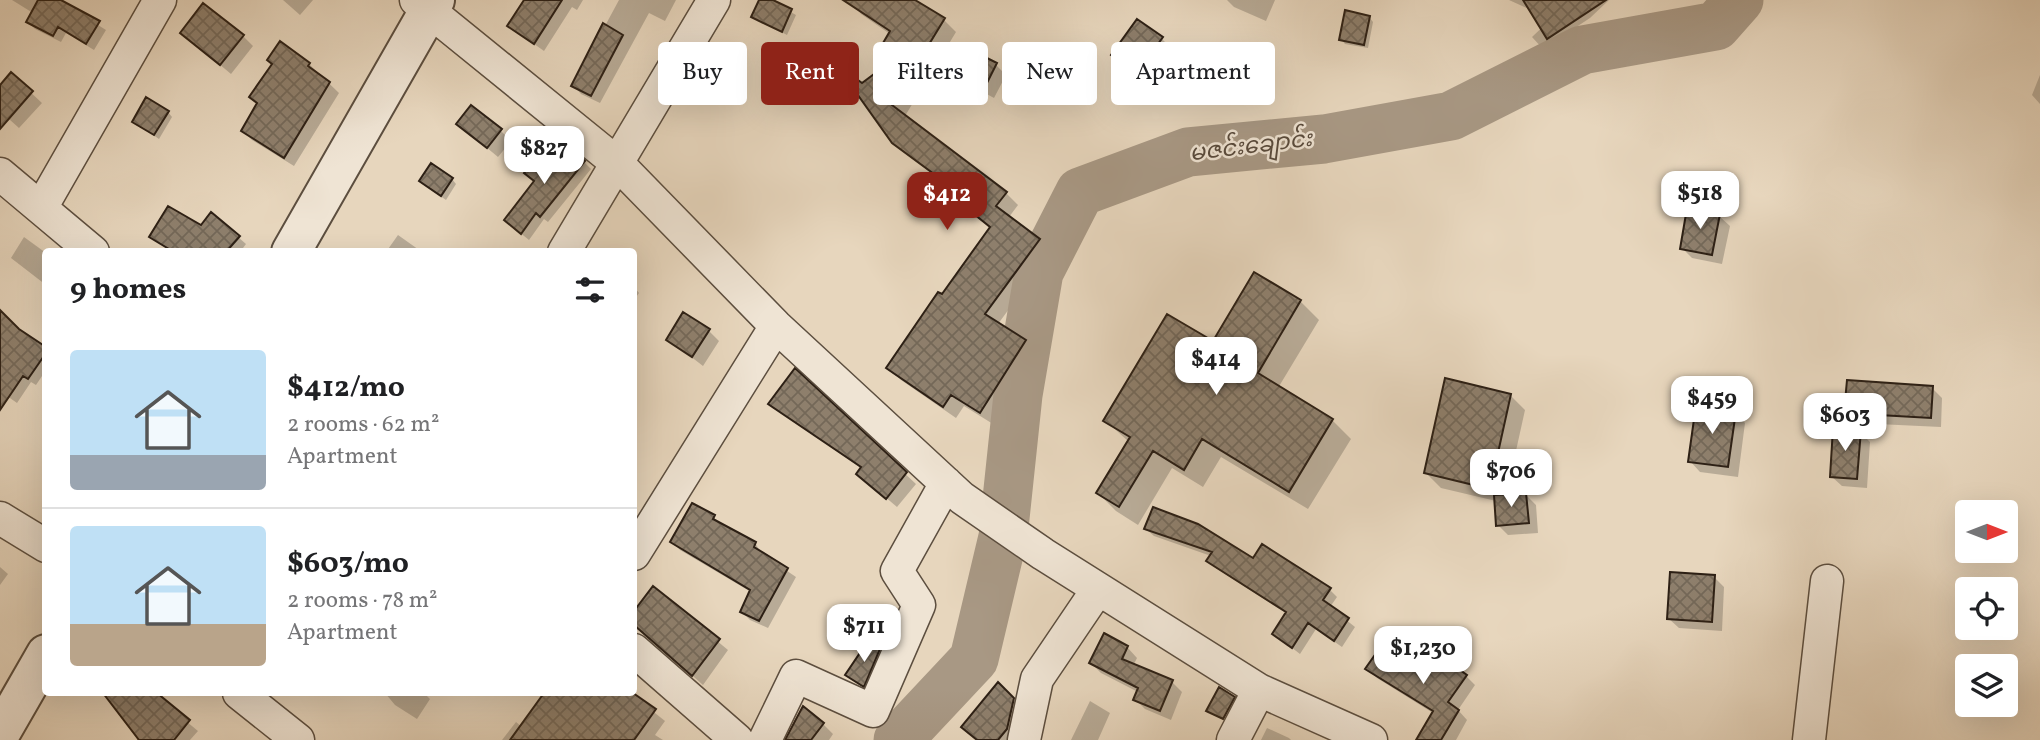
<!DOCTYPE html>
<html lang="en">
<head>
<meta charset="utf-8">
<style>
  :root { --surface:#fff; --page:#f6f6f6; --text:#202124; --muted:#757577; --line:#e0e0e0; --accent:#8f2418 }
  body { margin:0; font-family:Vollkorn,"Noto Sans Myanmar",serif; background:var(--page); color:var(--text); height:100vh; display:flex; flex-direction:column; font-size:26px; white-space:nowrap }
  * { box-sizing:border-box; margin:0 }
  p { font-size:23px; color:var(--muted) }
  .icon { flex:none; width:38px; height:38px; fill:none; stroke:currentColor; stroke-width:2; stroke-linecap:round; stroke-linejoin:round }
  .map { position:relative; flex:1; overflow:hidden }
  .details { position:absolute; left:42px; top:248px; width:595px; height:448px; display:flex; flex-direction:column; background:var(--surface); border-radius:7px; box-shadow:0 7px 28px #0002 }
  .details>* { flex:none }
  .top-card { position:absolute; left:658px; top:42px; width:665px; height:63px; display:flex; gap:14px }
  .needle { width:46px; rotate:90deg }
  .tools { position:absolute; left:1955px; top:500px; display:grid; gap:14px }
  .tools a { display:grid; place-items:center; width:63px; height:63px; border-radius:7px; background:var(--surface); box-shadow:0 7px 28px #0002; font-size:35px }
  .price { position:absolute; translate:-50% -60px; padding:0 16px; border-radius:14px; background:#fff; color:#222; font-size:23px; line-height:46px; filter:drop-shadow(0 2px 4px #0008) }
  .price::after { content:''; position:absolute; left:50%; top:42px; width:21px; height:16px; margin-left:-10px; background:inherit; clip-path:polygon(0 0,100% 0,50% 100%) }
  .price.selected { background:var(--accent); color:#fff }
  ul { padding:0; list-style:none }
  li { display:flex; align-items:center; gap:21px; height:175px; padding:0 28px }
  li+li { border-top:2px solid var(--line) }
  li span { display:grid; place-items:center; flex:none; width:196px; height:140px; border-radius:7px; color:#555 }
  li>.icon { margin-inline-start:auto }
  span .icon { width:84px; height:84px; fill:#fffc; stroke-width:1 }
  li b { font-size:30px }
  h2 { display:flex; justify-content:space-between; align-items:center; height:84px; padding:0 28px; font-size:30px }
  .tag { padding:0 24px; border-radius:7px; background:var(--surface); box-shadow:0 7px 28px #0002; font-size:24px; line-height:63px }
  .tag.selected { background:var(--accent); color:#fff }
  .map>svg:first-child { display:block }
  .shadow { fill:#0003 }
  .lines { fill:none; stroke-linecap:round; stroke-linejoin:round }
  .river { stroke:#a89884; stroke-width:49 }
  .building { fill:url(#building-cross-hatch); stroke:#2d2015; stroke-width:2 }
  .minor-casing { stroke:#5c4e3f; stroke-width:35 }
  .tertiary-casing { stroke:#5c4e3f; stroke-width:42 }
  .minor { stroke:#efe4d4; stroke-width:32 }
  .tertiary { stroke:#efe4d4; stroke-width:38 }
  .labels { text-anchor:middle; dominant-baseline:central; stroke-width:5; stroke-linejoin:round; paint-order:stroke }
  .water-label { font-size:23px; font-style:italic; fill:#584a3c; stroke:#efe4d4 }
</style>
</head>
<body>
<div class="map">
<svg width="2040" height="740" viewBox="0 0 2040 740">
  <defs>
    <pattern id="building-cross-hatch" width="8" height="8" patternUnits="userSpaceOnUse" patternTransform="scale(1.75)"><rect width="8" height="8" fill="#8e7f6c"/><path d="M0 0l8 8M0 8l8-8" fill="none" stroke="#746858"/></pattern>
  </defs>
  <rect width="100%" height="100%" fill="#e7d6bd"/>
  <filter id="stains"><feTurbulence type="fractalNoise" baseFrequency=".00286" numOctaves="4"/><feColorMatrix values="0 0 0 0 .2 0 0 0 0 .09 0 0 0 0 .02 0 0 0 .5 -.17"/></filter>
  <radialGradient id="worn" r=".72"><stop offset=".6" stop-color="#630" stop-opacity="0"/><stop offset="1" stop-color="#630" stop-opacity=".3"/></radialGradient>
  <path class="shadow" d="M12,0H58L106,30L94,50L66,33L61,42L35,29L28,22L33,13Z
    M283,0H313L300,15Z
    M525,0H583L577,10L572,7L544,51L509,26Z
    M619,0H676L665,21L649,13L600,103L581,94L573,85Z
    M761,0H769L796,15L787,35L753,17Z
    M850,0H912L944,20L956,32L905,116L1006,193L1018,205L1009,217L1051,252L998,324L1025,341L1037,353L993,424L964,406L956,418L901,380L889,368L992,228L952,197L940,185L943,181L894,141L862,85L893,62L881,50L890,34L861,14Z
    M1227,0H1275L1266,21L1234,7Z
    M1509,0H1547L1542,15Z
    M1571,0H1609L1590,18L1543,49L1532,37Z
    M1369,17L1373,22L1368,48L1345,44L1341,39Z
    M182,33L243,36L253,46L231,74Z
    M1162,39L1172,49L1148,82L1114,55Z
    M972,52L996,65L1006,75L994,98L970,85L960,75Z
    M309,64L339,93L294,166L252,140L243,131Z
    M12,75L42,103L19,128L0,111V88Z
    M2040,75V104L2032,95Z
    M168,112L172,117L159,139L134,122Z
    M501,131L511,141L498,157L469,133Z
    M584,162L591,169L548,222L544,219L529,240L513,227L554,164Z
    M452,179L456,184L446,200L426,186Z
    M1719,216L1730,226L1722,264L1692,258L1682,248Z
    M201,227L238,237L246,244L240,252H172L152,237Z
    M398,235L422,252H386Z
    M24,237L46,253V285L11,258Z
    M634,287L639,293L634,300Z
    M1300,301L1319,320L1278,388L1332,420L1351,439L1308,509L1221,457L1203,487L1172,468L1138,525L1116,511L1098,493L1129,442L1105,420Z
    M0,312L18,331L46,349V370L36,385L31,382L17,403L0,391Z
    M709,331L719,341L703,366L668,339Z
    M795,371L916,484L897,507L858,474L862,469L770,404Z
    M1932,388L1942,398L1941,427L1856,423L1846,413Z
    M1510,395L1525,410L1506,496L1525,494L1536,505L1538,533L1508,535L1498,525L1496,501L1441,488L1426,473Z
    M1735,412L1745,423L1738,477L1700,472L1690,461Z
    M1860,432L1870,442L1867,488L1842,486L1831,476Z
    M713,517L722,525L755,543L762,554L796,577L768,628L750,620L742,612L751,592L680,550L672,542Z
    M1146,529L1254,561L1329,589L1337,597L1330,607L1355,627L1342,647L1316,629L1300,654L1274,634L1287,614L1216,568L1208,560L1211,556L1154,536Z
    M0,567L8,574L0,585Z
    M1714,577L1724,587L1722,631L1679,628L1668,618Z
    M653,588L728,650L703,685L634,624V613Z
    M1127,647L1137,658L1133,666L1172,682L1182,692L1171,720L1145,709L1135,699L1138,692L1101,673L1091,663Z
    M879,650L889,660L874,695L847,675Z
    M1402,665H1436L1466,676L1475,685L1458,710L1467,720L1456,740H1418L1433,713L1377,678L1368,669Z
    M998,685L1018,704L1012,734L1007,740H978Z
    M105,693H152L198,731L190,740H137L138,736Z
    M385,693H424L430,699L417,719L395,705Z
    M546,693H630L665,721L655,735L663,740H502L516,722L522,727Z
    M1234,698L1239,703L1228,723L1209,711Z
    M1090,701L1110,713L1098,740H1071Z
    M823,724L833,734L829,740H795Z
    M1267,728L1289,738L1291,740H1261Z"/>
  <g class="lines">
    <path class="river" d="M898,740L974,659L1003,537L1018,395L1039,272L1080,192L1188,152L1324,139L1451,116L1582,50L1716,26L1739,0"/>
  </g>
  <path class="building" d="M38,0H61L100,21L86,44L58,27L53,36L26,22Z
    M524,0H562L534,44L507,26Z
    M759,0H773L792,9L782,32L751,17Z
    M843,0H915L945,18L892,105L1007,192L996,206L1040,239L985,314L1026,340L980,413L951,395L943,407L886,368L938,292L942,294L990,227L938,185L942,180L892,143L843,74L846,71L862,83L894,59L879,50L890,31Z
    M1523,0H1606L1547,39Z
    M203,3L244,35L220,65L180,33Z
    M1345,10L1370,16L1364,45L1339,40Z
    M1137,19L1163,37L1137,73L1111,55Z
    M603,23L623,35L591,96L571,86Z
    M280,41L310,63L308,66L330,82L284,158L241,131L257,103L249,97L272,64L267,60Z
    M971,50L997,63L984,89L958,76Z
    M11,72L33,91L0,129V85Z
    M146,97L169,111L154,135L132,122Z
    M471,105L502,129L487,148L456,124Z
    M566,146L585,161L540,217L536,213L521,234L504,220L534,181L524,173L541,152L553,162Z
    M431,163L453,178L441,196L419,181Z
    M168,206L201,225L211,212L240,236L226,252H174L149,237Z
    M1687,208L1720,214L1712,255L1680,249Z
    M1254,272L1301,300L1258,373L1333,419L1289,492L1202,439L1184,470L1153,451L1119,507L1096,493L1130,437L1103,421L1167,314L1213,341Z
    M0,310L19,329L46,347V353L28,379L23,376L0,410Z
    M683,312L710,329L692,357L666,340Z
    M795,368L907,472L886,499L856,474L861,467L768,404Z
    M1445,378L1511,394L1490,489L1424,473Z
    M1847,380L1933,386L1931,418L1844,413Z
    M1696,405L1736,411L1728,467L1688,462Z
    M1833,428L1861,430L1857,479L1830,477Z
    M1526,493L1529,523L1496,526L1494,495Z
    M692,503L715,515L713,519L756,542L754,547L788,568L759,621L740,612L750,590L670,542Z
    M1153,507L1198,524L1253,558L1262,544L1331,588L1323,600L1349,618L1334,641L1308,623L1292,648L1272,634L1286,612L1206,561L1212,552L1144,529Z
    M1670,572L1715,575L1712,622L1667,619Z
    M653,586L720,639L692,676L634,625V611Z
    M1104,633L1128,646L1122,659L1173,680L1160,711L1133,700L1138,688L1089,663Z
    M868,641L880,649L864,687L845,675Z
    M1412,647L1435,662L1440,656L1467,675L1448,702L1459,710L1441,740H1416L1433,711L1365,669L1379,649L1402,663Z
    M998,682L1014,698L1007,729L998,740H977L961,727Z
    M1219,687L1235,697L1223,719L1206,711Z
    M103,693H157L190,720L174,740H139Z
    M544,693H633L656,709L634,740H510Z
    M803,706L824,723L811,740H785Z"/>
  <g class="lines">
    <g class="minor-casing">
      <path id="minor" d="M416,0L617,163L776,326L962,498L1043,554L1259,690L1371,740
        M0,174L93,252
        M41,208L160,0
        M564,252L714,0
        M0,518L46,546
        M634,554L776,326
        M634,650L737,740
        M239,693L298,740
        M765,740L796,676L873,711L919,605L897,571L946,483
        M1024,740L1037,679L1098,589
        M1233,740L1259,690
        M1809,740L1827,581"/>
    </g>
    <g class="tertiary-casing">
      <path id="tertiary" d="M291,252L435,0
        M0,734L46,654"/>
    </g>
    <use href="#minor" class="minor"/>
    <use href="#tertiary" class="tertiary"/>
  </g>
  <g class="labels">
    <g class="water-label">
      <text transform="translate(1251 147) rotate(-7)">မဇင်းချောင်း</text>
    </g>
  </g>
  <rect width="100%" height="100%" filter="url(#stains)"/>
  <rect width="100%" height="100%" fill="url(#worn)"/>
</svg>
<div class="tools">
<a><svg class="needle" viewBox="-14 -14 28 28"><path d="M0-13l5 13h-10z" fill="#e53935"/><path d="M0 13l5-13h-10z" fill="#757577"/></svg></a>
<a><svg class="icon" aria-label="locate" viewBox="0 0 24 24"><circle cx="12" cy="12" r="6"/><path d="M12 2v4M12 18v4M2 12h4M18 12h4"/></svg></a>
<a><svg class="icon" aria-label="layers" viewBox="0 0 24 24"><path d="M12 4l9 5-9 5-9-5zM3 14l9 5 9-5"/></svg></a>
</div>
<b class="price" style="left:544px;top:186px">$827</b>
<b class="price" style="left:1700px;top:231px">$518</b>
<b class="price selected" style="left:947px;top:232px">$412</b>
<b class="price" style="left:1216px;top:397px">$414</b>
<b class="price" style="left:1712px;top:436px">$459</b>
<b class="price" style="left:1845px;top:453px">$603</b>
<b class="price" style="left:1511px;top:509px">$706</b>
<b class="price" style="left:864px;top:664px">$711</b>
<b class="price" style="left:1423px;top:686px">$1,230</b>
<div class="top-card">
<a class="tag">Buy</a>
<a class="tag selected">Rent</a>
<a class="tag">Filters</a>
<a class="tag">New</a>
<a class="tag">Apartment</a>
</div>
<section class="details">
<h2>9 homes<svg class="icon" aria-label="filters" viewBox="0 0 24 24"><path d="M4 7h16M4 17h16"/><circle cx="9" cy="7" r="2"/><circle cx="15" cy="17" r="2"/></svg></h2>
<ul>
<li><span style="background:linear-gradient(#bfe0f5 75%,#9aa5b1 0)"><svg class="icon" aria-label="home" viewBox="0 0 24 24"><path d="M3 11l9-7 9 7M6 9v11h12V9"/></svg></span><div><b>$412/mo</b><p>2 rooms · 62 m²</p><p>Apartment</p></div></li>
<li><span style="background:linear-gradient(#bfe0f5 70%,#b9a48a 0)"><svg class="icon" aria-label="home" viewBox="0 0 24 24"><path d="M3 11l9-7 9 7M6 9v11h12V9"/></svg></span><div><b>$603/mo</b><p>2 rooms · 78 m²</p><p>Apartment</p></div></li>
</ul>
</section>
</div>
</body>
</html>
